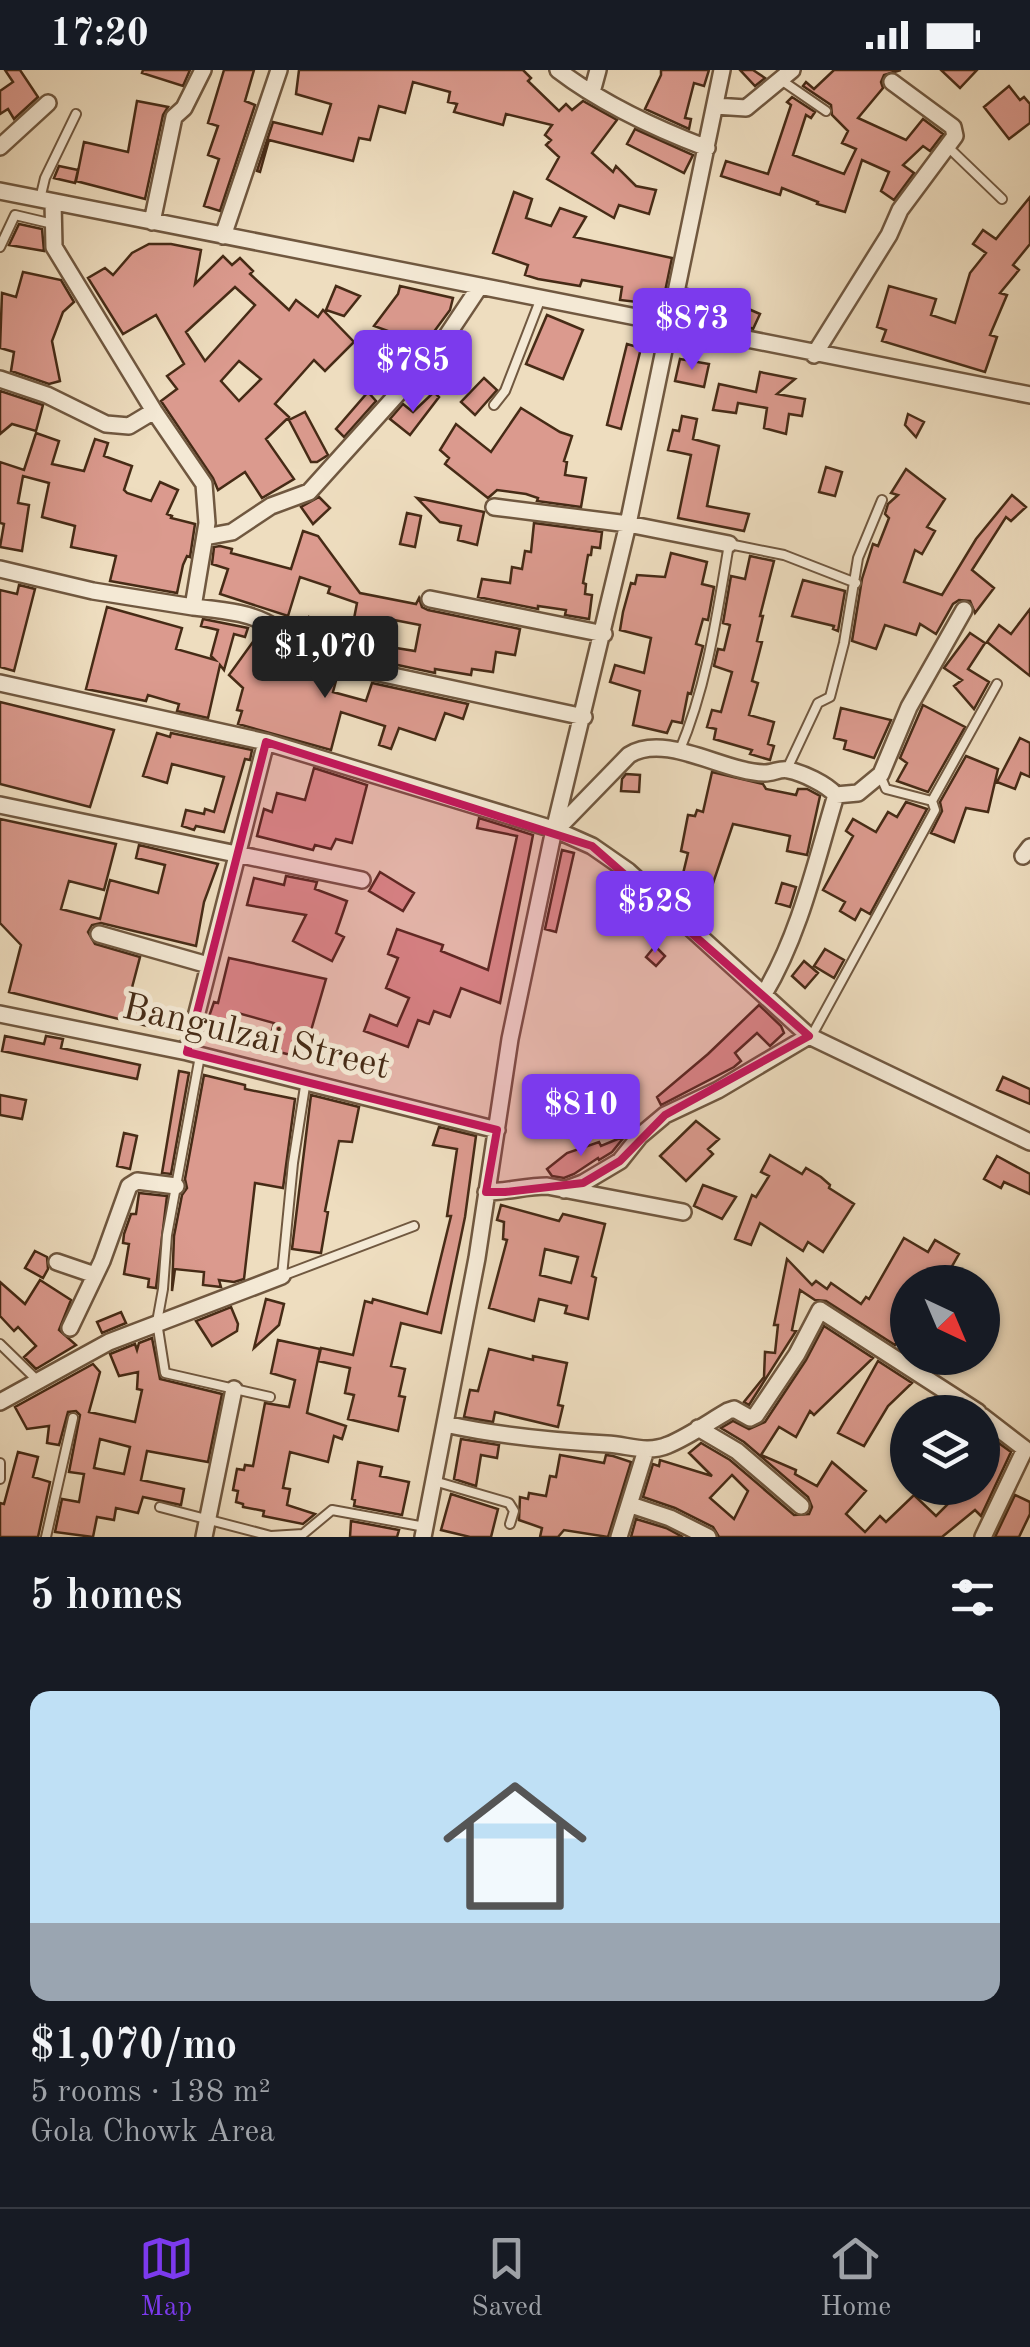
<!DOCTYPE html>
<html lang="en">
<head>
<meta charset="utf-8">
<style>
  :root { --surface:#171b24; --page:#242831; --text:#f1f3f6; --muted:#9ea1a6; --line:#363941; --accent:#7c3aed }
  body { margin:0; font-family:"Old Standard TT",serif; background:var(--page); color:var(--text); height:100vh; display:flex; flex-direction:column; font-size:38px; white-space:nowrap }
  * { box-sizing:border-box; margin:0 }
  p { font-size:32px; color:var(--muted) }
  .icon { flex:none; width:55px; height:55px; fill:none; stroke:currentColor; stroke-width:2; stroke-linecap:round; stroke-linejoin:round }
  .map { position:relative; height:1467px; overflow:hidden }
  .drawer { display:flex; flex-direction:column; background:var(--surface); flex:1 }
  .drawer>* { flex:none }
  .needle { width:65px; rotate:136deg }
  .tools { position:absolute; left:890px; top:1195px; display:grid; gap:20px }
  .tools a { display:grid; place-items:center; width:110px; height:110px; border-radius:50%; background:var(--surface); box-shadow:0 2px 8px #0004; font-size:50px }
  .price { position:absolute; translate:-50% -85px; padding:0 22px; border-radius:10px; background:var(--accent); color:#fff; font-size:32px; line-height:65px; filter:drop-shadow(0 2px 5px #0008) }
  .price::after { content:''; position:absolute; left:50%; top:60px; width:30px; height:22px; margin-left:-15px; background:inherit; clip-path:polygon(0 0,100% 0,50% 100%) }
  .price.on { background:#222; color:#fff }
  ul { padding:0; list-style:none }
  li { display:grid; align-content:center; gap:20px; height:530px; padding:0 30px }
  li+li { border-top:2px solid var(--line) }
  li span { display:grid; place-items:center; height:310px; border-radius:20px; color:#555 }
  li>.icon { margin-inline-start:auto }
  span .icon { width:180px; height:180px; fill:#fffc; stroke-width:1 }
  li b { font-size:42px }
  h2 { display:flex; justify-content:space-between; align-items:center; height:120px; padding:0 30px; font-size:42px }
  .status { display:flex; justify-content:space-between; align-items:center; height:70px; padding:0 50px; background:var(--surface); direction:ltr }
  .status svg { height:28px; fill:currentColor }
  .tab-bar { display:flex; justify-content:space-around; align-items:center; height:140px; border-top:2px solid var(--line); background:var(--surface); font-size:28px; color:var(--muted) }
  .tab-bar a { display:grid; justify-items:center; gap:5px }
  .tab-bar .on { color:var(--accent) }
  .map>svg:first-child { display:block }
  .building { fill:#db9a8e; stroke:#462b16; stroke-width:2.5; fill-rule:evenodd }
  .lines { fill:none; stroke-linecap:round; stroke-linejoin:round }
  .lane-casing { stroke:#705840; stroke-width:12 }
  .street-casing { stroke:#705840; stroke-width:20 }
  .lane { stroke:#f4e9d5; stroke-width:8 }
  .street { stroke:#f4e9d5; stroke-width:15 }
  .marked { fill:#c2185b; fill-opacity:0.2; stroke:#c2185b; stroke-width:8; stroke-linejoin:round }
  .labels { text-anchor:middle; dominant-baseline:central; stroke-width:10; stroke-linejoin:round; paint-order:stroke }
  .street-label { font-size:38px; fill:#462b16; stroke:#f4e9d5 }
</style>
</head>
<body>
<div class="status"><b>17:20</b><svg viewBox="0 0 49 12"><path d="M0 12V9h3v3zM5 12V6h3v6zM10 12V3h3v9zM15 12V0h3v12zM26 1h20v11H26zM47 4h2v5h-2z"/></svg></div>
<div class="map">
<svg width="1030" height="1467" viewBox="0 0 1030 1467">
  <rect width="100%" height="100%" fill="#eeddbf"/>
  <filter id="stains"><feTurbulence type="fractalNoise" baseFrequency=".002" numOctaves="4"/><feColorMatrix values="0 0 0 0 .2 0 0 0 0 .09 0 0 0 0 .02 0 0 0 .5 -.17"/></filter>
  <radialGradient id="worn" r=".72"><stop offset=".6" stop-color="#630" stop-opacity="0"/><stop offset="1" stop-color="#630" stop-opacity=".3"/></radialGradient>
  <path class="building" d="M5,0H20L38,27L14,49L8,39L0,44V21L13,12Z
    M143,0H190L183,16L142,3Z
    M224,0H254L245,31L255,35L220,141L204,136L219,89L208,85L218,56L208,53Z
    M299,0H523L531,8L528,11L559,41L566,34L572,40L583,31L617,50L592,83L613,102L616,96L636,116L656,120L649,144L619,135L614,148L547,109L559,87L546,75L551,70L545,65L552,55L506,44L503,55L454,42L457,34L448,32L450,22L413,12L405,43L379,36L370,70L359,68L353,91L269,70L260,102L257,101L273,52L322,64L331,34L296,24Z
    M661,0H709L704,16L694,13L685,48L691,49L689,59L645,39L661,5Z
    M740,0H753L765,8L755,16Z
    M834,0H901L884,5L881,12L883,18L858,48L906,70L923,49L943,64L930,81L923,76L903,95L914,103L894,130L881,121L889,102L862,90L845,142L817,134L818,132L782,118L780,125L721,106L726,91L768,104L791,35L787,32L792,27L815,42L811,48L806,45L793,85L844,104L856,79L842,73L848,61L832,45L831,35L803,16L806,12L814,19Z
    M941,0H977L960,18Z
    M1009,16L1020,30L1024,27L1030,34V53L1009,69L984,37Z
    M137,31L168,37L163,45L145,129L76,111L84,72L128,82Z
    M635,59L693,85L684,103L627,74Z
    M59,96L78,100L75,113L54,108Z
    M514,122L532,129L526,148L551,156L560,138L586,147L574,167L672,188L662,236L658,240L646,233L620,230L622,217L582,210L580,216L538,209L525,205L528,195L493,183Z
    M1030,127V174L1013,195L1019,200L1000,223L1007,225L990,265L997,267L985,302L882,271L886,260L877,257L889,216L936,229L931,245L955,253L970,203L986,183L973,174L983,160L996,169Z
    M19,154L42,159L44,181L9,175Z
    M149,174H171L201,180L195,214L223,186L232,195L240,188L253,201L250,204L289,240L296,230L318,247L323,240L354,272L325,301L314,290L275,334L289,347L266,369L294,409L262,428L245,402L218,420L213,408L161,331L177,319L167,306L184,294L156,245L123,264L88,208L105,198L113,205L132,183ZM235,217L255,235L205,291L186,262ZM239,291L261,309L239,331L221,311Z
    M23,202L61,210L74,232L63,242L52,271L60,311L49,314L11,301L14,282L0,278L2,223L16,227Z
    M336,216L360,226L344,246L326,240Z
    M400,216L453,228L450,240L413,290L384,280L399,265L374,256L398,224Z
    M688,219L706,223L699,242L684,241Z
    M744,237L760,244L753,259L737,252Z
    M547,245L583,260L563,309L526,294Z
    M627,274L641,278L621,359L607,355Z
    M680,289L709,294L704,317L675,311Z
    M760,302L795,309L777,324L805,329L802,346L789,344L786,364L764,358L767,338L738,333L736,343L713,340L719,314L756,322Z
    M484,308L497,320L475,345L461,332Z
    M0,321L43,335L36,361L12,354L0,364Z
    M368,322L376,331L344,367L336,359Z
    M434,322L439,327L410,365L390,349L403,334L413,342Z
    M521,338L560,362L572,366L564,391L567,392L565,405L586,408L581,437L537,431L538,428L526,424L497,420L488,428L445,394L449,388L440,380L456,354L491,382Z
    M305,342L328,385L317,392H311L289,350Z
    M908,344L924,352L916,367L905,355Z
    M682,346L697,349L693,369L719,376L707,436L749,444L744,461L678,448L691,385L668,380L673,360L679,361Z
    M36,363L59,371L52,394L84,401L95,369L108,373L104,386L132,396L124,420L127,423L151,431L160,412L178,420L167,444L172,446L171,448L195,454L190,487L187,486L183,495L177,523L110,511L116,486L71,477L75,456L42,447L49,413L23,406L18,433L29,435L22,481L0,477L4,454L0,453V392L24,400Z
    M826,397L842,402L835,426L819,422Z
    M906,399L945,429L927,457L935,461L922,484L915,480L904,512L942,525L976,469L1012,425L1026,437L1011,451L1006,447L972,500L994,518L975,543L970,531L959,530L953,534L936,564L920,554L916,565L885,555L876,579L852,571L862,509L873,474L878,476L889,448L885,444L888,434L898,425L891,423Z
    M319,427L330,438L313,454L301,437Z
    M417,428L484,442L477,475L458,470L461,456L440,452Z
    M407,443L421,446L415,477L400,474Z
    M534,453L602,462L600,478L592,477L591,485H588L583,513L586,514L585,524L592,525L589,549L565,545L566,540L538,536V539L478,527L482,509L510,513L512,497L522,499L525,481L531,482Z
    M303,461L318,466L360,523L416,534L419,528L422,537L428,540L520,559L515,585L496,582L493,602L472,599L471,605L435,599V603L393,594L396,578L415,581L420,555L394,550L390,567L352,559L357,533L328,523L330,517L300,507L288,546L220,524L228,499L212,494L214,477L220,476L232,479L231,483L291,499Z
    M671,483L707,492L702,514L714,517L708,550L703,549L696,574L703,576L691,624L688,623L682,653L672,651L667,663L633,655L640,621L610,612L615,595L644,603L651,568L620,560L623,542L631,513L635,514L637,505L665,507Z
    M750,486L774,491L760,546H763L757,571L762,572L752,611L758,613L749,645L774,652L768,674L774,676L770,690L750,684L752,680L714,669L716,659L707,657L712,640L721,642L732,602L714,596L718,579L724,580L730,555L723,553L731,506L745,509Z
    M803,510L845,521L838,561L833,559L834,556L792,546Z
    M19,515L35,519L14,601L0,597V520L17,524Z
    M107,537L182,558L176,579L215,590L211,586L218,560L201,556L203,549L248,558L245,567L234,564L224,600L220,595L208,648L177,641L179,634L148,625L146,631L86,619Z
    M1030,539V606L987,572L999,555L1011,564Z
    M309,547L338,562L320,579L300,564Z
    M260,562L302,594L299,597L337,607L333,622L366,631L372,613L468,634L463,649L445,643L435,670L399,658L391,679L379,675L385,656L341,642L331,680L238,654L242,641L237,640L243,618L229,605Z
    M970,563L985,573L968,599L989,612L974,639L954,616L962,610L944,598Z
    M0,632L114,660L90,737L0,714Z
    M923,635L965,657L928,722L897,711L907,693L900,688Z
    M841,638L891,650L874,688L844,679L846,671L834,668Z
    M157,663L170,667L171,663L252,680L250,690L245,689L224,762L196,756L194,760L182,756L186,740L204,744L205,739L214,742L224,707L172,694L167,713L143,706Z
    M1020,668L1030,673V707L1021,703L1015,719L997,712Z
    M966,686L998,699L988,742L966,738L954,772L931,763L942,741L940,732Z
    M314,698L367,715L352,773L336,769L331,779L315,775L313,780L257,766L264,739L272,742L277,723L305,730Z
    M712,702L763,714L766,719L796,725L798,719H807L820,726L807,785L787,781L790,766L733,754L706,834L696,831L680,816L688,783L681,781L688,745L695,746L697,740L703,742Z
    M626,704L640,705L639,722L621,721L622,709Z
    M906,732L927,739L870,844L861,839L855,850L840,841L845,832L823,820L853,766L846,761L853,749L876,762L888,742L897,747Z
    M479,748L533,765L500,933L461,918L450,947L434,941L429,954L418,950L408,977L364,961L370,945L397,956L409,928L386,918L398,888L388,884L397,859L443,875L441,881L488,900L517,766L477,758Z
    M0,749L116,774L104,820L69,811L61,839L100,849L110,810L158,823L165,795L136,788L139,775L218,794L204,832L196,876L101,853L92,855L88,862L95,874L140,887L129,929L185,944L180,964L9,922L21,875L0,853Z
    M562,780L574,783L556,862L545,859Z
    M380,802L414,823L403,841L369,821Z
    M286,806L317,812L315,819L347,831L336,863L344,867L332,891L293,871L306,845L247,835L254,808L284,815Z
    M782,813L796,817L790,837L776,833Z
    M655,876L665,886L656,896L646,887Z
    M825,879L844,890L834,908L814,896Z
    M229,888L326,909L303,988L267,979L274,953L238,943L231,974L202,967L214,932L218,933Z
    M804,891L818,903L805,918L792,906Z
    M759,935L781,956L784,963L770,976L757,963L735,983L741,991L734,997L661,1035L657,1027L708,984Z
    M5,966L44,974L46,966L63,969L61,978L140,995L137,1009L2,981Z
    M179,1001L189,1003L171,1104L162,1103Z
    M204,1005L245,1015V1019L295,1029L283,1118L255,1113L244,1209L234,1212L219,1210L221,1217L203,1215L204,1202L175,1199L172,1221L174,1166L182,1125L187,1118L185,1109Z
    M1003,1007L1030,1019V1034L997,1020Z
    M0,1025L26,1030L22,1049L0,1045Z
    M311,1025L359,1037L352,1072L339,1071L325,1141L328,1142L321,1183L292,1179Z
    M696,1051L719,1069L708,1079L713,1084L686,1111L660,1086Z
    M439,1057L476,1066L465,1147L441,1263L401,1253L391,1296L405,1299L399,1326L405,1327L398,1361L348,1349L354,1325L345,1323L350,1298L318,1291L321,1278L353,1285L365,1231L372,1233L373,1229L427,1244L451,1146H447L457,1079L433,1075Z
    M124,1063L137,1066L130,1099L117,1096Z
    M625,1066L612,1082L599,1090L598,1088L574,1104L564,1108L552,1106L547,1099L567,1083L599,1072L601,1076Z
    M770,1085L802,1104L806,1098L821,1107L830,1115L829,1118L854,1134L823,1182L808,1172L803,1181L760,1153L751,1175L735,1169L752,1125L756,1127L769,1106L761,1102Z
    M997,1086L1030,1104V1124L1004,1112L1001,1118L984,1109Z
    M703,1115L736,1127L722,1149L694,1136Z
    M139,1123L167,1126L156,1218L148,1217L149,1209L124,1204L129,1174L123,1173L124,1164L131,1144H136Z
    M501,1135L559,1151L563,1144L605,1154L592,1206L596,1208L588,1249L565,1243L567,1236L539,1229L534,1251L489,1238L507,1170L503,1169L504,1152L497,1150ZM545,1179L578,1187L571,1213L540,1205Z
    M904,1168L928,1182L935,1170L959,1184L943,1212H908V1270L902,1266L895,1275L826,1231L815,1230L800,1220L792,1260L796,1261L749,1335L744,1332L764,1307L765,1282L775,1283L778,1255H774L787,1189L812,1215L816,1211L827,1219L831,1213L861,1234L866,1227L869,1229Z
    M35,1181L47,1187L48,1199L43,1208L25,1198Z
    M40,1210L71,1230L59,1260L76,1275L36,1299L24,1287L36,1276L18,1257L14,1261L0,1246V1212L25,1234Z
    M266,1229L284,1234L279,1255L254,1278Z
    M231,1237L238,1254L237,1261L212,1276L196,1251Z
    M121,1242L126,1253L102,1263L97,1252Z
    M824,1256L873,1288L814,1345L810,1341L796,1367L779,1357L761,1385L796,1400L795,1404L817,1416L832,1392L866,1421L846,1444L865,1462L880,1446L886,1452L914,1425L936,1446L958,1424L950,1418H982V1361L1011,1382L981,1446L975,1440L942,1467H719L713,1457L675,1438L643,1427L653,1394L659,1396L660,1390L712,1406L689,1383L701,1373L730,1390L794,1445L809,1444L812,1437L808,1427L744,1372L721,1358L733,1351L749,1359L765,1352L806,1290ZM732,1405L748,1421L734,1449L710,1428Z
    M152,1268L160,1309L222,1324L208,1392L147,1381L141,1410L184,1419L181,1435L143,1427L138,1443L116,1438L114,1450L97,1447L93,1467L55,1462L62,1429L79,1432L84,1404L69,1402L80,1345L76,1341L68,1342L59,1375L47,1373L49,1356L27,1359L15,1337L93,1294L100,1302L89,1342L135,1352L142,1320L137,1319L138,1302L119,1306L110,1284L135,1274L137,1280L139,1273ZM100,1369L130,1377L124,1404L94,1398Z
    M278,1270L320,1279L307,1343L346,1356L342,1369L334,1366L328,1392L290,1382L283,1418L290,1419L287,1435L315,1444L303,1454L263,1446L264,1441L243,1437V1434L236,1432L238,1421L233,1420L237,1399L244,1400L245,1395L253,1396L265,1333L289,1337L295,1310L271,1303Z
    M489,1279L533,1290V1286L567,1293L558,1335L563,1336L558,1357L495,1342L493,1352L464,1347L470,1320L478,1321Z
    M878,1291L912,1313L888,1336L864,1376L838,1363Z
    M461,1369L499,1375L497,1388L481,1385L476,1416L454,1409Z
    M18,1382L38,1387L33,1407L50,1412L38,1467H0V1433L4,1434Z
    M560,1385L604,1393L606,1385L613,1386L631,1392L608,1467L564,1460L558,1467H540L542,1458L519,1450L520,1427L528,1429L529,1423L546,1426L550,1406L556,1407Z
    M358,1392L382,1397L380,1406L409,1412L402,1445L354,1436L355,1430L352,1429Z
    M451,1424L498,1439L491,1467H470L441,1460Z
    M1015,1425L1030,1432V1444L1019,1467H995Z
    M636,1449L666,1458L683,1467H631Z
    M351,1451L399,1460L397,1467H350Z"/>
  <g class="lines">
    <g class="lane-casing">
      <path id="lane" d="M781,10L826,41
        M948,77L1002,129
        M40,129L45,108L76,44
        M0,177L15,145L53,154
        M494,335L505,321L541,228
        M679,682C707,616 717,545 729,474L784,485L856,513
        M787,699L818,633L830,627L844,573L858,488L882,430
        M880,705L886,719L932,731
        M811,967L935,740L932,731L997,614
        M200,986L167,1165L163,1219L157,1252L165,1303L270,1327
        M306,1010L293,1093L282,1206L414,1156
        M0,1274L38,1311
        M0,1393V1409
        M434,1411L509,1433L514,1441L510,1454
        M160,1437L271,1466L303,1464L332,1440L425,1457
        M46,1467L73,1348"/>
    </g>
    <g class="street-casing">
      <path id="street" d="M558,0C601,33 657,59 707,78
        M592,22L598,0
        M715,36L746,38L792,0
        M0,77L48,33
        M0,121L1030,325
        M152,152L174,47L184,38L203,0
        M223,166L279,0
        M814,285L889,165L900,140L955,66L953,57L892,12
        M0,309L47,325L106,354L129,356L154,341
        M494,437L628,454L729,474
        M205,467L232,462L271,436L309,422L438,279L480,216
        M0,499L93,521L193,537L207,453L204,414L154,341L54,177L53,132
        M430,529L604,564
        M193,537C221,540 253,542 277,559C290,569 300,581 314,589L584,647
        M0,613L266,672L556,760L592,776L628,801L809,966L1030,1072
        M836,725L858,723L881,704L909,637L964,540
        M0,735L362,810
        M559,757L629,685C666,662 725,703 765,703C773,703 781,698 788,700C803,703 826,714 836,725C816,791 800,864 764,924
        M1023,786L1030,777
        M99,864L208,895
        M0,944L187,982L497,1060
        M187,982L266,672
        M564,1120L583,1113L620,1091L640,1066L665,1045L718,1020L809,966
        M486,1122C507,1122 526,1116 547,1116L683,1142
        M57,1192L95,1205
        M70,1258L102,1191L129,1116L137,1111L176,1116
        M0,1332L109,1272L282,1206
        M982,1346L1025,1379L983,1467
        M445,1354C499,1366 552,1371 607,1374C628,1375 647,1384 668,1375C688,1367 709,1352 728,1341L734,1339L750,1348L756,1345L797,1284L820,1240L978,1342
        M698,1358L737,1381L801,1436
        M631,1435L670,1448L708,1467
        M204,1467L234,1319
        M423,1467L477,1188L510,969L552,769L628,454L722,0
        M619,1467L646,1380"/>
    </g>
    <use href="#lane" class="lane"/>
    <use href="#street" class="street"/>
  </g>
  <path class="marked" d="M266,672L592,776L809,966L665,1045L620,1091L583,1113L505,1122H486L497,1060L187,982Z"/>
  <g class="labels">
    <g class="street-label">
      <text transform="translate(256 968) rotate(13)">Bangulzai Street</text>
    </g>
  </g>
  <rect width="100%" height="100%" filter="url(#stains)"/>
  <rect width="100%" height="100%" fill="url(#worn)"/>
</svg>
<div class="tools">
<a><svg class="needle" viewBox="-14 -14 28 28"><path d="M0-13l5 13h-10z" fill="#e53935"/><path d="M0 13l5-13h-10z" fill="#9ea1a6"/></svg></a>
<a><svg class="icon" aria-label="layers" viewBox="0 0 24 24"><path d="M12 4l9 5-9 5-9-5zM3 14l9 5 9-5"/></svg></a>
</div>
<b class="price" style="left:692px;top:303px">$873</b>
<b class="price" style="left:413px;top:345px">$785</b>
<b class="price on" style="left:325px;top:631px">$1,070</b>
<b class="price" style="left:655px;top:886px">$528</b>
<b class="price" style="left:581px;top:1089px">$810</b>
</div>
<section class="drawer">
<h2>5 homes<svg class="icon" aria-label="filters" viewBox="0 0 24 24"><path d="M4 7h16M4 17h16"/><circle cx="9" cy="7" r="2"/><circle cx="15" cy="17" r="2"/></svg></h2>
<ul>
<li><span style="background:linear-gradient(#bfe0f5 75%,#9aa5b1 0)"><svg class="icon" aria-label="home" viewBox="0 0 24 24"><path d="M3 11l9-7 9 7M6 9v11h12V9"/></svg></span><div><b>$1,070/mo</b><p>5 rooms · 138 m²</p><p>Gola Chowk Area</p></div></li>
</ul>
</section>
<nav class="tab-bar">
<a class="on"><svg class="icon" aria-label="map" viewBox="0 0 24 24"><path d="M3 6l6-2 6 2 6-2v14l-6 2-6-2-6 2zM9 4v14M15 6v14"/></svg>Map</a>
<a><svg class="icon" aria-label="saved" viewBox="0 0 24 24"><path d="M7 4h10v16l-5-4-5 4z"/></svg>Saved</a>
<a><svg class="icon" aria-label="home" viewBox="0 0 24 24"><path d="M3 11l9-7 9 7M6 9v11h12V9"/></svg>Home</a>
</nav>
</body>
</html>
